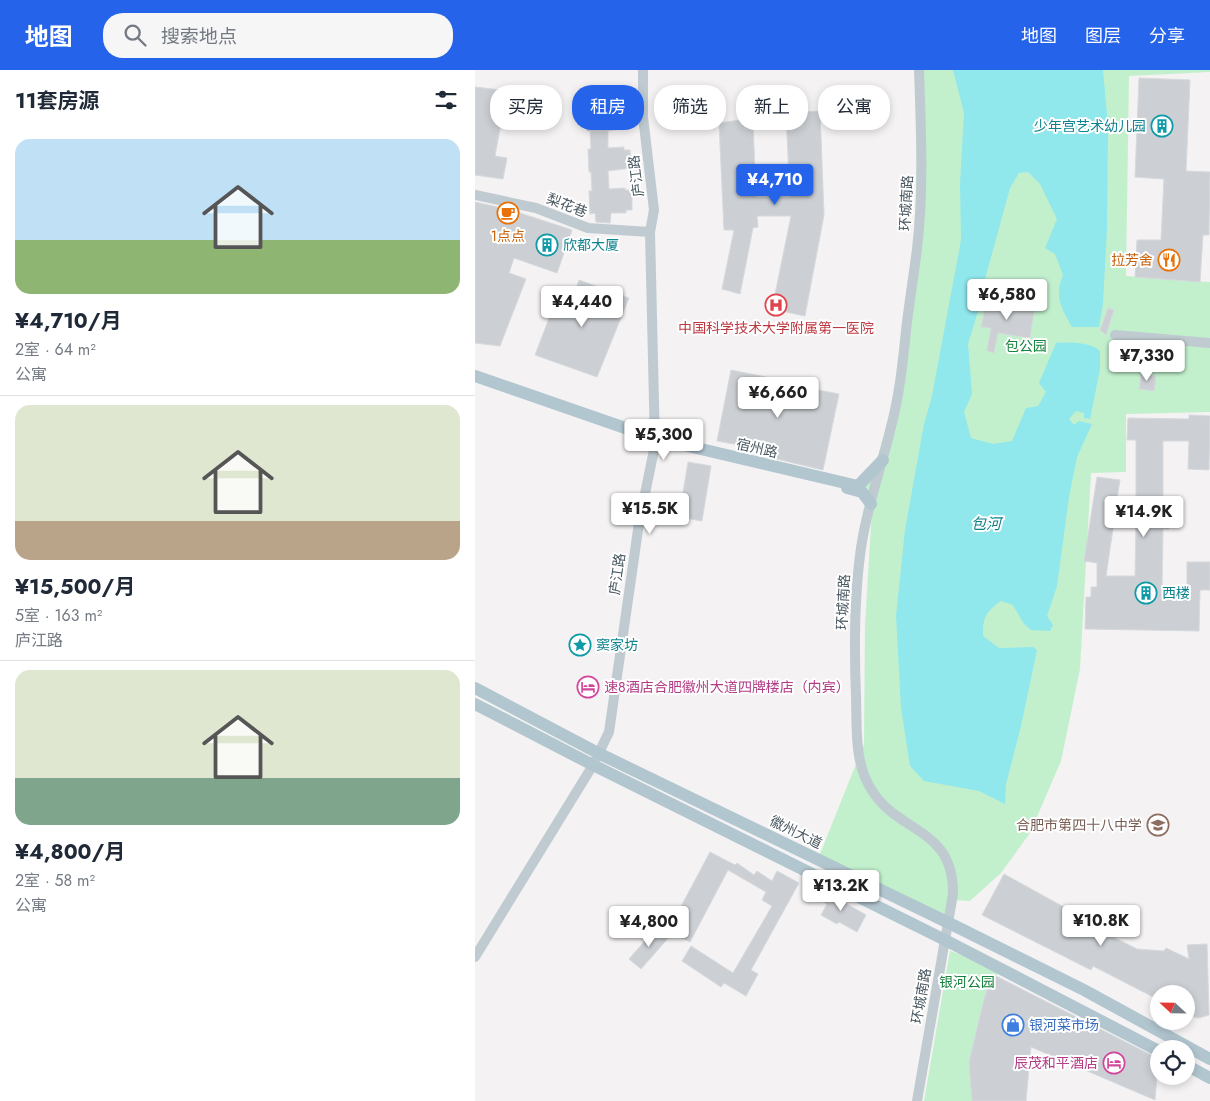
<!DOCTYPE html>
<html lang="zh">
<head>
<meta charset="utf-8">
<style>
  :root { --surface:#fff; --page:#f6f6f7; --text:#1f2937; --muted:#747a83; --line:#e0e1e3; --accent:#2563eb }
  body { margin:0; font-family:Jost,"Noto Sans SC",sans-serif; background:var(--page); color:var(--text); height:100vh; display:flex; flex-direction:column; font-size:19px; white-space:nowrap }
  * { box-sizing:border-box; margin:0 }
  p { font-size:16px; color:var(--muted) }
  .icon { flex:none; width:28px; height:28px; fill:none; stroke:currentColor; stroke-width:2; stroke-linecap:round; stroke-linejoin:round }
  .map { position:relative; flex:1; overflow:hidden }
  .details { display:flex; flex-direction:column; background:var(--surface); width:475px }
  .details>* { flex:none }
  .top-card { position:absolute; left:15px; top:15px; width:475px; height:45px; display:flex; gap:10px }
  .needle { width:32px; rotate:292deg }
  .controls { position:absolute; left:675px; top:915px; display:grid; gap:10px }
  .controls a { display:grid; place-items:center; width:45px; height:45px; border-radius:50%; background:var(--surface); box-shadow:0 2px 8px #0003; font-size:25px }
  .price { position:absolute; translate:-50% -42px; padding:0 11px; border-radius:5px; background:#fff; color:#222; font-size:16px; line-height:32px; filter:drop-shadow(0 1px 2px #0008) }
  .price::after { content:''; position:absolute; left:50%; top:30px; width:15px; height:11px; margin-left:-8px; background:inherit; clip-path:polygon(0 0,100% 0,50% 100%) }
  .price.current { background:var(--accent); color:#fff }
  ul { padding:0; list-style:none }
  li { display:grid; align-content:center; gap:10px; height:265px; padding:0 15px }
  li+li { border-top:1px solid var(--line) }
  li span { display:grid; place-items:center; height:155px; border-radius:15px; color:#555 }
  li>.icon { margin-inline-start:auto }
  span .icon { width:90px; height:90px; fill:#fffc; stroke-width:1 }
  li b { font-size:21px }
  h2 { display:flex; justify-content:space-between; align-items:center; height:60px; padding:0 15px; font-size:21px }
  .pill { padding:0 18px; border-radius:20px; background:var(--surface); box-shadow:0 2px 8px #0003; font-size:18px; line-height:45px }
  .pill.current { background:var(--accent); color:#fff }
  header { display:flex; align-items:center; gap:30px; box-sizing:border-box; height:70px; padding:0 25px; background:var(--accent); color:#fff }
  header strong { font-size:24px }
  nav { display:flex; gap:28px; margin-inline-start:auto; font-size:18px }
  .search { width:350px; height:45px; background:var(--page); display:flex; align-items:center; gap:12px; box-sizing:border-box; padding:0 18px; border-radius:20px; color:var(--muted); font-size:19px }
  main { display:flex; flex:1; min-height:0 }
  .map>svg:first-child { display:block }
  .green { fill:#c2f0cd }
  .water { fill:#90e7ec }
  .building { fill:#ccd0d4; stroke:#d6d9dd; fill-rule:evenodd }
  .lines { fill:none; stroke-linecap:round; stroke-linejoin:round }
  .minor { stroke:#c0cbd1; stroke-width:10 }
  .major { stroke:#b2c6d0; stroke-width:12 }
  .labels { text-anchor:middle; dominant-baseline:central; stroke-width:4; stroke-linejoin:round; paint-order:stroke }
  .culture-label { font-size:14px; fill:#0d838f; stroke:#fff; text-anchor:start }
  .street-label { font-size:14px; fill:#4a5860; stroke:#fff }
  .food-label { font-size:14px; fill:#c56008; stroke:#fff }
  .health-label { font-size:14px; fill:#be3a42; stroke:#fff }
  .park-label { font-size:14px; fill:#18833e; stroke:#fff }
  .hotel-label { font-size:14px; fill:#b23c85; stroke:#fff; text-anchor:start }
  .education-label { font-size:14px; fill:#785e54; stroke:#fff; text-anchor:end }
  .shop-label { font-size:14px; fill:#366cbe; stroke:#fff; text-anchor:start }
  .water-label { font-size:15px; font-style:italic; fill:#0e8088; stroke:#fff }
</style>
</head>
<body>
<header>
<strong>地图</strong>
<div class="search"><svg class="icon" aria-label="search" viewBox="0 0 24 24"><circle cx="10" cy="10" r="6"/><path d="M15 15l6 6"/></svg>搜索地点</div>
<nav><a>地图</a><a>图层</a><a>分享</a></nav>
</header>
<main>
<section class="details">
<h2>11套房源<svg class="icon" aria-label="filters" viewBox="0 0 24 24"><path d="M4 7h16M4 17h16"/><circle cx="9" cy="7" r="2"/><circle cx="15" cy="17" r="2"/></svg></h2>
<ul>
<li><span style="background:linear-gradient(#bfe0f5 65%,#8fb573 0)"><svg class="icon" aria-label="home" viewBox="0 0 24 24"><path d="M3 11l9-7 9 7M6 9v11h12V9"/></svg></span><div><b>¥4,710/月</b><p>2室 · 64 m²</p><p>公寓</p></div></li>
<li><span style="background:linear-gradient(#dfe7d0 75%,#b9a48a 0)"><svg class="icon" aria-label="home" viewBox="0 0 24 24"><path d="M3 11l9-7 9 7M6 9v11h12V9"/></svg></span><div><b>¥15,500/月</b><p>5室 · 163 m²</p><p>庐江路</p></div></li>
<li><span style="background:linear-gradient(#dfe7d0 70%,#7fa58c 0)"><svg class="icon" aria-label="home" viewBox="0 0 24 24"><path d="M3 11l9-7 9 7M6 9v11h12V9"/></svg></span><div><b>¥4,800/月</b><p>2室 · 58 m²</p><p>公寓</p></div></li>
</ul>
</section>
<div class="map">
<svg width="735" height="1031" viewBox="0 0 735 1031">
  <rect width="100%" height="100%" fill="#f4f2f2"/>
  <path class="green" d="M442,0H735V2L654,6L651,206L735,212V342L651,344V402L616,403L605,599L586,691L555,763L526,803L495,831L479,830L476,854L343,789L389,674L390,555L397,439L386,416L403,386L421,322L441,208Z
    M475,881L527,899L514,914L509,929L494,992L497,1031H449Z"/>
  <path class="water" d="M478,0H628L633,56L632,159L628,234L624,257H597C586,237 579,227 588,205L580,184L570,178L582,149L565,114L553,102L544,103L535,118L509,213L508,225L493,274L497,324L489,342L496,368L518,374L537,371L551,338L563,336L571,322L564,313L581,273C593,272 616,272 625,281V299L615,349L609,348V343L601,341L594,349L599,355L604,351L617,354L602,387L594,427L582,516L572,546L578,555L575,561L556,560L549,554L538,535L526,531C512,540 507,548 508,566L524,578L558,577L562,580L546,656L531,714L530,734L504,721L449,711L435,696L426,638L421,546L430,460L449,354L457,326L486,170L485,113L489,43Z"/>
  <path class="building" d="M664,8L715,10L711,101L735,102L734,165H728L725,212L660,207L662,170H686L689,109L660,107Z
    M0,17L43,22L40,42H28L20,86L32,88L28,109L0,105Z
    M131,27L132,37H153L155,57L133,61V78L149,77V80H155L156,98L133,101L134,119L150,118V120H157V140H151V143H136L135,153L121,152L120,143L115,144L114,121H117L116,102H114L113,79H116L115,61H112L111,38H117L116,28Z
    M345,41L349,145L330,246L297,239L316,146H282L283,157L278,158L265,224L247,219L259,160H249L244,53L272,49V53L278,52L281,127H315L311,43Z
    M0,132L36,140L97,160L82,203L39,188L34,203L51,209L25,276L0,273Z
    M104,210L154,228L122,307L60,285L83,225L90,227L100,221Z
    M512,230L560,236L555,268L523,263L519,283L512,281L516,258L506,257Z
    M633,238L639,240L631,265L625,260Z
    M256,300L291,307V310L364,324L348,400L285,385L286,379L242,371Z
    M666,304L681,306L679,321L664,319Z
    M714,345L735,346L734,400L713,399L714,371H688V429H694V459H688L687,518L712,519V492H735V520H725L724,561L610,559L611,527H616V517H622V493L609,491L622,407L645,410L641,435H661V370H652L653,348L714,349ZM639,452H661L660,506H631Z
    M213,392L236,396L227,451L204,447Z
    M235,782L260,795L262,793L279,805L282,801L297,811L302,801L324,813L276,900L283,904L271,926L249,913L246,917L207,891L216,876L258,903L297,836L287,830L291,822L253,800L215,872L193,861Z
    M529,804L636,863L634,865L662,879L689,881L691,878L714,889L712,875L732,874L734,945L724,948L711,945V924H684V930L618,896L616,900L507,845Z
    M346,819L391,845L382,862L364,852L362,854L346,845L352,834L341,827Z
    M183,856L195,866L166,899L154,889Z
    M521,906L684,989V1006H682L680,1030L556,977L551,1031H497L494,992L509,929L514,914Z"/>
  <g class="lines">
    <path class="minor" d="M0,125L61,138L113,158L175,162
      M640,265L735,273
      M0,887L118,695L134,662L164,453L180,375L175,162L179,140L168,47V0
      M442,1031L478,824C479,757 423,764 396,719C379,692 382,657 381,626C379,577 379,527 386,478C393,428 413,380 422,330C427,305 429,278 432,252C435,228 439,203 442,179C449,120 446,59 444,0"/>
    <path class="major" d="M0,306L179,368L383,416L408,390
      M372,418L387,422L396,434
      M0,618L123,683L476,854L609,920L735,989
      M0,634L118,695L472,871L684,981
      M711,995L735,1008"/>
  </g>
  <defs>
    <g id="building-ring" transform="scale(1.125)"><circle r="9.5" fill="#fff" stroke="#0f9aa8" stroke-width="1.5"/><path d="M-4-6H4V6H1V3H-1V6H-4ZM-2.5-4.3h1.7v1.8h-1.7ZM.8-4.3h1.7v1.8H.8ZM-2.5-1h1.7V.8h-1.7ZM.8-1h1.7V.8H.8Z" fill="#0f9aa8"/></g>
    <g id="cafe-ring" transform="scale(1.125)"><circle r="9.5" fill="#fff" stroke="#e8710a" stroke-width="1.5"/><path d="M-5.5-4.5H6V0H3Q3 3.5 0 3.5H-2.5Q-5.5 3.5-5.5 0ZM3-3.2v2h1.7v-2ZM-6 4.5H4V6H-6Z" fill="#e8710a"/></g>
    <g id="restaurant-ring" transform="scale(1.125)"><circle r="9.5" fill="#fff" stroke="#e8710a" stroke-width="1.5"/><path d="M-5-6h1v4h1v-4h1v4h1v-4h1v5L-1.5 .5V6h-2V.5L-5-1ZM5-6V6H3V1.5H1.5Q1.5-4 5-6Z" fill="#e8710a"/></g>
    <g id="hospital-ring" transform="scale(1.125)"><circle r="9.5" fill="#fff" stroke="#e0444e" stroke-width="1.5"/><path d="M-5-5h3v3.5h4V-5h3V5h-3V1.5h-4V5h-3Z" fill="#e0444e"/></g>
    <g id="sight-ring" transform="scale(1.125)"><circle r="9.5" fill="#fff" stroke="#0f9aa8" stroke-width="1.5"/><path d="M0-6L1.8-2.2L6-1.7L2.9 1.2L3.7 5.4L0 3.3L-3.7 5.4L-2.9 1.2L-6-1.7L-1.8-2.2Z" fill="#0f9aa8"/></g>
    <g id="hotel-ring" transform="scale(1.125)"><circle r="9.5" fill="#fff" stroke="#d1479c" stroke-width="1.5"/><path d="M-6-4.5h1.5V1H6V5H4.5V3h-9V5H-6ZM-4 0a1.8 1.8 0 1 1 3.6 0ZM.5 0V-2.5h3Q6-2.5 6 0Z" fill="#d1479c"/></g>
    <g id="school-ring" transform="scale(1.125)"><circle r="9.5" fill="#fff" stroke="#8d6e63" stroke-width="1.5"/><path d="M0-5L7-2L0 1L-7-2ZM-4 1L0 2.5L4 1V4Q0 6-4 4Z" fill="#8d6e63"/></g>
    <g id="shop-ring" transform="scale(1.125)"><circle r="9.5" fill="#fff" stroke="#3f7fe0" stroke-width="1.5"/><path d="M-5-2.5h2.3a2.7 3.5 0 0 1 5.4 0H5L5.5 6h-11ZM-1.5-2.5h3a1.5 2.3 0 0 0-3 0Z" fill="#3f7fe0"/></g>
  </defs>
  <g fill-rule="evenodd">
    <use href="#building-ring" x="687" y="56"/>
    <use href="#cafe-ring" x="33" y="143"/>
    <use href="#building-ring" x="72" y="175"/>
    <use href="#restaurant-ring" x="694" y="190"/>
    <use href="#hospital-ring" x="301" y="235"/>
    <use href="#building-ring" x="671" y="523"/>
    <use href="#sight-ring" x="105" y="575"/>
    <use href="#hotel-ring" x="113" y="617"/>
    <use href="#school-ring" x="683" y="755"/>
    <use href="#shop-ring" x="538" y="955"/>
    <use href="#hotel-ring" x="639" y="993"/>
  </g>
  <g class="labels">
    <g class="culture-label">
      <text x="671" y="56" text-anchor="end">少年宫艺术幼儿园</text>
      <text x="88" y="175">欣都大厦</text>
      <text x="687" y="523">西楼</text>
      <text x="121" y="575">窦家坊</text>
    </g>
    <g class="street-label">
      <text transform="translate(161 106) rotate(-97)">庐江路</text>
      <text transform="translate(431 133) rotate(-87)">环城南路</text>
      <text transform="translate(92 135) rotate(21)">梨花巷</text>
      <text transform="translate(282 378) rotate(13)">宿州路</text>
      <text transform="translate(142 504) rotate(-82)">庐江路</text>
      <text transform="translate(368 532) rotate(-87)">环城南路</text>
      <text transform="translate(321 762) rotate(26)">徽州大道</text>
      <text transform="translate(446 926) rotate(-80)">环城南路</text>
    </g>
    <g class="food-label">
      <text x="33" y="166">1点点</text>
      <text x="678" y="190" text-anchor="end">拉芳舍</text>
    </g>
    <g class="health-label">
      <text x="301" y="258">中国科学技术大学附属第一医院</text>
    </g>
    <g class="park-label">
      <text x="551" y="276">包公园</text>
      <text x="492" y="912">银河公园</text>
    </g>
    <g class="hotel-label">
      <text x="129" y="617">速8酒店合肥徽州大道四牌楼店（内宾）</text>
      <text x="623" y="993" text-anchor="end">辰茂和平酒店</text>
    </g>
    <g class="education-label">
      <text x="667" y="755">合肥市第四十八中学</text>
    </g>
    <g class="shop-label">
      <text x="554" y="955">银河菜市场</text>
    </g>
    <g class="water-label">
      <text x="511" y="454">包河</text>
    </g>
  </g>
</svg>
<div class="controls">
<a><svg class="needle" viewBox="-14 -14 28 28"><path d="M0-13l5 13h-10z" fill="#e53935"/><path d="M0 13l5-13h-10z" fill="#747a83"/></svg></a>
<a><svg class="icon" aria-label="locate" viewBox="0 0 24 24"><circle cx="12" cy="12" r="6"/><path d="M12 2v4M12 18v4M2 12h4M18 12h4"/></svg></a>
</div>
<b class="price current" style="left:300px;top:136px">¥4,710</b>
<b class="price" style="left:532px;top:251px">¥6,580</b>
<b class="price" style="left:107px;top:258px">¥4,440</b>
<b class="price" style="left:672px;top:312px">¥7,330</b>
<b class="price" style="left:303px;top:349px">¥6,660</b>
<b class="price" style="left:189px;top:391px">¥5,300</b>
<b class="price" style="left:175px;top:465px">¥15.5K</b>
<b class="price" style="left:669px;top:468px">¥14.9K</b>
<b class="price" style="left:366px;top:842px">¥13.2K</b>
<b class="price" style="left:626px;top:877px">¥10.8K</b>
<b class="price" style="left:174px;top:878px">¥4,800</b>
<div class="top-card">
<a class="pill">买房</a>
<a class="pill current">租房</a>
<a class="pill">筛选</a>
<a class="pill">新上</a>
<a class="pill">公寓</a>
</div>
</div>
</main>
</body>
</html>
